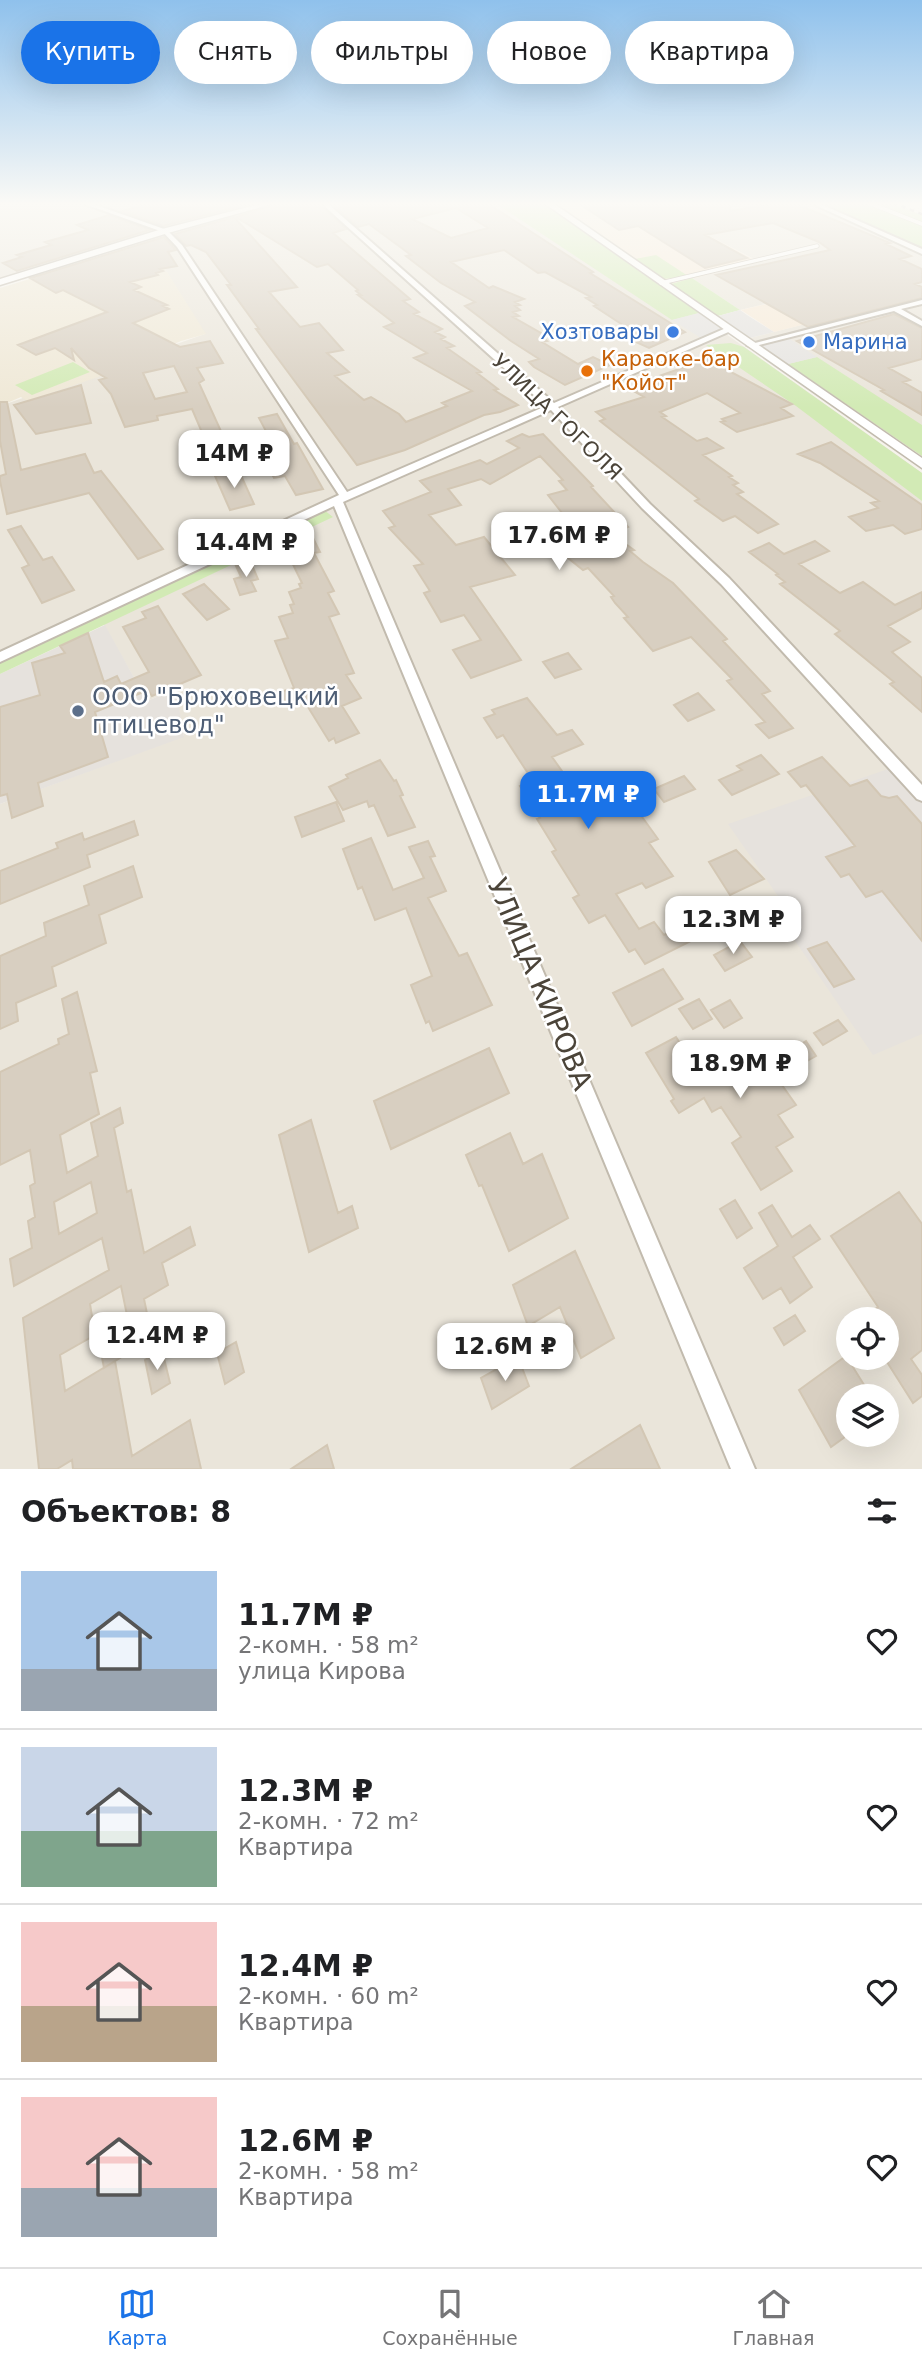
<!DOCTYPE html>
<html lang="ru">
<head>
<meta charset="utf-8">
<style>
  :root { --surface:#fff; --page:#f2f2f2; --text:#202124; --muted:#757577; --line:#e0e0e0; --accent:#1a73e8 }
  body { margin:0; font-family:"DejaVu Sans",sans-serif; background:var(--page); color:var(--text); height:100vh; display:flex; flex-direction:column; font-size:26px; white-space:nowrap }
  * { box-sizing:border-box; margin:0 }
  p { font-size:23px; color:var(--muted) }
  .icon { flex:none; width:38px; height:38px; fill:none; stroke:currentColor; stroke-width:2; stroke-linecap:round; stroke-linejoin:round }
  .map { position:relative; height:1469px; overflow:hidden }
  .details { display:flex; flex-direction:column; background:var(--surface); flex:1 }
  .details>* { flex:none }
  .guide { position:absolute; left:21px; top:21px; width:880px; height:63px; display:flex; gap:14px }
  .tools { position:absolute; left:836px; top:1307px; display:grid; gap:14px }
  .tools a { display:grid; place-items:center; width:63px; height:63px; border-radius:50%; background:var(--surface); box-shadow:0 7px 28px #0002; font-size:35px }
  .price { position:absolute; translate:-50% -60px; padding:0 16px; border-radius:14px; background:#fff; color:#222; font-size:23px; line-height:46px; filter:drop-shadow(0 2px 4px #0008) }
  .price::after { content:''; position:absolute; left:50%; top:42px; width:21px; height:16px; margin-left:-10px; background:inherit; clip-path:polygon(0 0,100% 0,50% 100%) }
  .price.on { background:var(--accent); color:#fff }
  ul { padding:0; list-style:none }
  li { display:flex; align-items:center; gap:21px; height:175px; padding:0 21px }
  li+li { border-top:2px solid var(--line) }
  li span { display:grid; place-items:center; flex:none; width:196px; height:140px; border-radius:0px; color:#555 }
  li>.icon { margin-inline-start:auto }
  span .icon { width:84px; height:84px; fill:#fffc; stroke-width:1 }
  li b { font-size:30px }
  h2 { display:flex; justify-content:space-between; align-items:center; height:84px; padding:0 21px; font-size:30px }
  .pill { padding:0 24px; border-radius:32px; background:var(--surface); box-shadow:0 7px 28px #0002; font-size:24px; line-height:63px }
  .pill.on { background:var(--accent); color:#fff }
  .menu { display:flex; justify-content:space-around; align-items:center; height:98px; border-top:2px solid var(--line); background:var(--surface); font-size:19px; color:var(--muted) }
  .menu a { display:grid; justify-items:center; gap:4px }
  .menu .on { color:var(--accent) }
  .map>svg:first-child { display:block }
  .residential { fill:#eae5da; fill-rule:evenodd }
  .commercial { fill:#f7ead8 }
  .industrial { fill:#e6e2dd }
  .education { fill:#efe8d6 }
  .green { fill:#d2eab5 }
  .parking { fill:#e5e3e0 }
  .building { fill:#d8cfc1; stroke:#d3c7b4; stroke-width:2; fill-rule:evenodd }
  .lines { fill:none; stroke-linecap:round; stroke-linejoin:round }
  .service-casing { stroke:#c2bbae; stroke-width:5 }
  .minor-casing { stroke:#c2bbae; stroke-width:4 }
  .tertiary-casing { stroke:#c2bbae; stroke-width:3 }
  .service { stroke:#fff; stroke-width:3.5 }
  .minor { fill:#fff; fill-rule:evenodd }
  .tertiary { fill:#fff; fill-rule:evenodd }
  .rail { stroke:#9a9a9a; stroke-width:2.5; stroke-dasharray:4.5 4.5; stroke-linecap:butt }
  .shop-dot { fill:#3f7fe0; stroke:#fff; stroke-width:2.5 }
  .food-dot { fill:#e8710a; stroke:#fff; stroke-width:2.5 }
  .service-dot { fill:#5c6f8a; stroke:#fff; stroke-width:2.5 }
  .labels { text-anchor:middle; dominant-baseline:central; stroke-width:5; stroke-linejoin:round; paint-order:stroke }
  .far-shop-label { font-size:21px; fill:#366cbe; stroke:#fff; text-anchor:end }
  .far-food-label { font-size:21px; fill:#c56008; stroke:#fff; text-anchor:start }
  .far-street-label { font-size:21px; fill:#4b4439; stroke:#fff }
  .service-label { font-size:24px; fill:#4e5e75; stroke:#fff; text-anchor:start }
  .near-street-label { font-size:28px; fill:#4b4439; stroke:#fff }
</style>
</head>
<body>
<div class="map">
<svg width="922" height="1469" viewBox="0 0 922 1469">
  <rect width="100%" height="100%" fill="#f6f3ec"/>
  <path class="residential" d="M0,203H266L0,280Z
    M278,203H542L722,329L349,490L0,651V406L205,334L157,256L170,248L169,241L163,238L175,235L172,231Z
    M703,203H817L922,251V456L750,338L848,313L812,293L740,310L692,278L758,261L657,209Z
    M726,334L922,473V1469H0V804L184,736L175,689L147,701L98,614L318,511L558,405ZM849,1320H887V1358H849ZM849,1396H887V1435H849Z"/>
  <path class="commercial" d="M554,203H703L658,209L759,262L671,284Z
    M813,293L850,313L774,332L741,310Z"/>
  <path class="industrial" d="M105,625L147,701L176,689L184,737L0,804V674Z
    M891,768L922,800V1034L873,1055L787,929L798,925L728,824Z"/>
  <path class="education" d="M122,251L157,256L206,334L181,341L98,377L27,401L21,397L0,406V288Z"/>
  <path class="green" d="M495,203H542L699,313L672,320Z
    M817,203H889L922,215V251Z
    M656,255L688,276L664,279L635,259Z
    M692,278L740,310L718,316L671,284Z
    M731,343L744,347L922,473V501L796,406L706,345Z
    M817,357L922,425V456L788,364Z
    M73,362L90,372L32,395L15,385Z
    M324,510L333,517L0,674V660Z"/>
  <path class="parking" d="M740,310L747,315L774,332L750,338L718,316Z
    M699,313L722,329L701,338L672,320Z
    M790,339L817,357L788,364L762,346Z"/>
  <path class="building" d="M150,203H254L163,226L122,211Z
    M279,203H319L346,229L333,233L410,299L403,301L419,312L414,314L442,329L435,332L445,337L441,339L454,346L447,348L481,372L477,373L498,389L494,390L518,405L500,412L484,415L405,450L357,465L256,329H259L227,285H231L206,252L191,245L186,246L175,234L234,217L297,287L269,292L300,327L319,323L343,350L327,353L349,372L335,376L364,400L371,397L399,414L406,422L447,406L442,403L472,391L414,358L427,353L384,327L394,323L358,295H361L356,291L358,290L328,264L317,267L236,217Z
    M331,203H487L593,272L590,273L685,332L649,348L625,337L635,333L594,306L597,305L586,298L591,297L545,272L538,273L504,250L451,262L489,288L493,286L524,299L515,302L520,305L515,306L520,310L513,312L519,316L513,317L546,336L542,337L547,341L542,342L578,364L593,357L610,365L565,385L534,367L529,362L539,359L511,341L465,306L475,302L441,283L406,256L411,255L369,224L358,227ZM456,208L488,228L451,238L412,219Z
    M578,203H730V211L777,203H794L890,243L886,244L911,256L900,259L922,269V282L915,284L922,287V298L808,327L716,275L830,250L819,242L773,223L705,235L747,258L705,268L638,226L619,230Z
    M109,215L150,230L17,271L3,263L22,257L17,255L51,245L45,242L88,230L77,225Z
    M164,237L176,250L168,252L177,266L160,269L163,271L156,273L158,275L130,282L141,287L134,290L167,305L163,306L169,309L133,323L180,347L210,341L223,363L197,368L204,380L199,383L225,440L207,444L192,409L157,416L158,420L125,427L111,394L99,380L106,378L89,368L71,348L74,360L55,348L36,355L18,345L107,312L63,290L56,293L30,278ZM174,366L187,392L155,399L143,373Z
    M894,314L922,328V359L889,368L910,380L903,382L922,393V415L881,391L884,390L797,341Z
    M713,357L731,368L727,370L792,404L781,408L793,416L737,432L721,422L725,421L722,419L740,413L707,393L660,412L666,416L662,417L697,441L707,438L723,448L703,455L732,476L729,477L738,483L733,485L743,492L737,494L778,524L758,533L735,516L723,521L695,501L699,499L600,421L605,419L596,412L644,397L630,389L645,381Z
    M81,385L91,423L36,434L14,405Z
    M0,402H7L21,470L85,454L94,473L101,471L163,549L138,559L89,493L7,514L0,481V476L6,474L0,441Z
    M277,414L294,444L297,443L323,489L296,495L285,476L274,478L260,452L275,448L259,418Z
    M522,434L529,437L543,434L593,486L591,487L628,527L612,534L634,550L630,551L643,562L673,583L727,639L723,641L770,691L762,694L793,728L769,738L756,725L765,722L727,681L732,679L691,637L653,651L624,618L628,617L615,603L611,597L614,596L588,568L583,570L563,554L575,549L556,535L573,527L548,495L567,490L559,481L563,480L540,456L490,484L481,479L448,489L461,505L429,515L456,545L484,537L515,575L470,587L521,660L471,678L453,650L481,640L464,615L441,622L424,593L430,591L414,566L423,564L389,528L395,526L383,511L431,492L420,481L480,460L487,464L519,448L507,441Z
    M831,442L922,505V529L905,534L893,525L866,531L849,517L878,508L871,503L879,501L820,463L798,454Z
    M239,471L254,504L230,510L215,476Z
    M21,526L43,560L52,557L74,590L42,603L22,568L29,565L8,530Z
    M312,536L320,552L314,553L334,591L328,593L339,614L329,617L354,673L346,675L361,698L342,706L359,733L336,743L334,738L329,741L303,699L282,706L277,693L294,688L275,641L288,638L279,617L293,613L290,605L294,604L289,592L301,588L299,584L302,583L283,544Z
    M815,541L829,551L799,564L840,593L863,582L895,605L922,592V608L888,626L910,642L892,652L922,678V712L890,684L894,682L835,634L840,631L780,584L785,582L776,575L778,574L749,552L769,543L784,554Z
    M251,563L258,579L251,581L256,591L240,595L234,579L241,577L236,566Z
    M204,584L229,609L207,620L183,594Z
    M158,606L201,675L152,696L148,690L95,712L108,757L38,783L43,806L12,818L7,794L0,796V707L40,695L32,663L65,653L60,646L88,633L104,682L117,676L121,684L149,672L123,627L146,618L142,612Z
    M568,653L581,669L555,678L543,662Z
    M698,693L714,710L688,721L674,705Z
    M527,698L557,735L572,730L583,744L552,757L574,788L601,777L628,814L637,810L658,839L649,843L673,876L646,888L642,883L616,894L639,929L654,922L664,935L685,925L695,939L645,964L635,949L629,952L605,915L589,923L573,898L579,895L552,852L556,850L537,819L540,818L520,786L533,781L503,735L497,738L484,718L495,714L492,710Z
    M761,755L779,774L732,795L719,780L742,770L737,766Z
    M822,757L850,786L867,780L881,796L889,798L897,796L922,824V941L882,891L866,897L849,874L841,877L826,857L855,846L806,785L801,787L788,772Z
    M380,760L394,781L396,780L403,795L400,796L415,827L388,836L374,805L369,807L367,801L343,810L329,787L348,778L346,775Z
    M684,776L695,789L664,802L654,789Z
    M336,802L344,821L302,837L295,817Z
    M134,821L138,835L87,855L90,867L0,904V871L58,848L56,843L82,833L84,840Z
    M371,838L393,890L424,878L409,847L428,841L435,856L430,857L446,891L428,898L459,956L467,953L492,1005L433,1031L429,1021L426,1023L411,985L432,976L406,908L375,920L362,887L358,889L343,849Z
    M736,850L764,879L730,895L709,862Z
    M133,866L142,897L99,915L106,943L52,967L56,986L16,1003L18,1021L0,1029V956L46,936L44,923L89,905L84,886Z
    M748,911L761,929L740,939L727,922Z
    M740,941L752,957L725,971L714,955Z
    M827,942L854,979L834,987L808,949Z
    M663,969L683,999L632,1026L613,993Z
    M77,992L97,1071L90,1073L99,1114L60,1135L67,1173L98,1156L91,1123L120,1108L123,1123L114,1128L127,1192L131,1190L144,1253L190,1227L195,1245L162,1263L168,1285L144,1299L152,1338L104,1368L99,1342L129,1325L121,1286L90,1304L95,1335L60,1355L65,1391L115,1361L132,1456L190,1420L201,1469H73L72,1460L57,1469H39L23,1318L109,1270L102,1238L14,1286L10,1259L32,1248L28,1221L35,1217L30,1186L35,1183L30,1150L0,1165V1072L59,1044L58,1039L69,1034L62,999ZM91,1182L97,1213L59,1234L54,1202Z
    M699,999L712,1019L693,1029L679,1009Z
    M730,1000L742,1018L724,1028L711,1010Z
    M838,1020L847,1031L823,1045L814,1033Z
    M676,1037L705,1082L772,1045L780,1056L806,1041L816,1056L777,1078L796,1105L778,1115L793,1137L776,1147L792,1171L761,1190L732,1143L741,1137L721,1107L712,1112L704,1098L679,1113L671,1101L674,1099L646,1053Z
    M489,1048L509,1093L391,1149L374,1101Z
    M311,1120L338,1213L352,1206L358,1228L309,1252L279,1135Z
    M510,1133L523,1164L542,1154L568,1218L509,1251L482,1185L479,1186L466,1155Z
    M899,1192L922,1224V1350L911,1359L922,1375V1396L913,1403L887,1362V1320H860L878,1307L831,1236Z
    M735,1200L752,1228L737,1238L720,1209Z
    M772,1205L792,1237L810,1225L820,1239L793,1257L812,1287L790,1303L781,1288L763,1299L744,1268L778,1246L759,1213Z
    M575,1251L614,1338L581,1358L560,1307L528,1326L513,1285Z
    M795,1315L805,1331L784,1345L774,1328Z
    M219,1317L223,1330L207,1340L204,1326Z
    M236,1342L244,1372L225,1384L217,1353Z
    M162,1350L170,1383L152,1394L145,1360Z
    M846,1356L871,1396H849V1434L831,1447L799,1390Z
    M518,1357L529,1386L492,1409L481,1378Z
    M640,1425L660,1469H571Z
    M327,1445L334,1469H291Z"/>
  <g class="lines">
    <g class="service-casing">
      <path id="service" d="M869,203L922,224
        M661,283L817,246"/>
    </g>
    <g class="minor-casing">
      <path id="minor" d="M82,203H90L167,230L182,245L347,492L546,406L321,203H327L554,403L726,328L733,330L558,407L650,504L729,578L922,785V801L917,799L721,584L642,508L551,410L343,502L755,1469H731L334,506L0,662V652L339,495L177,247L163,232Z
        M811,203H818L922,249V254Z
        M922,300V304L901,309L922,321V326L894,311L751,347L747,345Z"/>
    </g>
    <g class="tertiary-casing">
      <path id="tertiary" d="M264,203H276L168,233L0,285V279L162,229Z
        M544,203H553L922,458V468Z"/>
    </g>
    <use href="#service" class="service"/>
    <use href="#minor" class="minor"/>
    <use href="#tertiary" class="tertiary"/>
    <path class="rail" d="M893,203L922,214"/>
  </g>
  <linearGradient id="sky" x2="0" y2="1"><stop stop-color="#8fc1ec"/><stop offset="0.5" stop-color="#fbfaf6"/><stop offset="1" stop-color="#fbfaf6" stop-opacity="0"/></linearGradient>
  <rect width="922" height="408" fill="url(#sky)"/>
  <g class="shop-dot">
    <circle cx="673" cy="332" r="7"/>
    <circle cx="809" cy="342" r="7"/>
  </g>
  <circle class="food-dot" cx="587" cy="371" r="7"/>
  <circle class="service-dot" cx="78" cy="711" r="7"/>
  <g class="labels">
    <g class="far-shop-label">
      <text x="659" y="332">Хозтовары</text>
      <text x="823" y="342" text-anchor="start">Марина</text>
    </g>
    <g class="far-food-label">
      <text x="601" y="359">Караоке-бар<tspan x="601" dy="24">"Койот"</tspan></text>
    </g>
    <g class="far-street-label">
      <text transform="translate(557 417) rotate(44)">УЛИЦА ГОГОЛЯ</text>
    </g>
    <g class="service-label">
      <text x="92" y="697">ООО "Брюховецкий<tspan x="92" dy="28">птицевод"</tspan></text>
    </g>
    <g class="near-street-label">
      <text transform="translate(540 984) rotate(67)">УЛИЦА КИРОВА</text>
    </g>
  </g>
</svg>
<div class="tools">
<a><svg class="icon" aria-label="locate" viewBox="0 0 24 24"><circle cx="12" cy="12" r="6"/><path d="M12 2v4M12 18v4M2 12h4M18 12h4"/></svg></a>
<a><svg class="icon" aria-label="layers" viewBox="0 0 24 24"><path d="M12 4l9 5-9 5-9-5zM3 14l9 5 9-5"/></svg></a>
</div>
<b class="price" style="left:234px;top:490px">14M ₽</b>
<b class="price" style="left:559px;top:572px">17.6M ₽</b>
<b class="price" style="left:246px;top:579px">14.4M ₽</b>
<b class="price on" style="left:588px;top:831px">11.7M ₽</b>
<b class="price" style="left:733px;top:956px">12.3M ₽</b>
<b class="price" style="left:740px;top:1100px">18.9M ₽</b>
<b class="price" style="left:157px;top:1372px">12.4M ₽</b>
<b class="price" style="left:505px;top:1383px">12.6M ₽</b>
<div class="guide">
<a class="pill on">Купить</a>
<a class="pill">Снять</a>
<a class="pill">Фильтры</a>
<a class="pill">Новое</a>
<a class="pill">Квартира</a>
</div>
</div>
<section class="details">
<h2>Объектов: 8<svg class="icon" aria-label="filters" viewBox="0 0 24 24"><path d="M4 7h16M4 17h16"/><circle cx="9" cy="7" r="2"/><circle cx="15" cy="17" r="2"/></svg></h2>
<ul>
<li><span style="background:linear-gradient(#a9c7e8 70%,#9aa5b1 0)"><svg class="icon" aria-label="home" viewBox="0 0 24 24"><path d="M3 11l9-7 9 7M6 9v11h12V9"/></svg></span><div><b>11.7M ₽</b><p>2-комн. · 58 m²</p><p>улица Кирова</p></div><svg class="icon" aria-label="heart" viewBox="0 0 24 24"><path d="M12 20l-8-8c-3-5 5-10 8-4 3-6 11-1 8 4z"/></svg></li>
<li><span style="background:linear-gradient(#c9d6e8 60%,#7fa58c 0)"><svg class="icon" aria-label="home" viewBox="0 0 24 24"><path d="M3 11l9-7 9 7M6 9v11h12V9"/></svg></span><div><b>12.3M ₽</b><p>2-комн. · 72 m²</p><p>Квартира</p></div><svg class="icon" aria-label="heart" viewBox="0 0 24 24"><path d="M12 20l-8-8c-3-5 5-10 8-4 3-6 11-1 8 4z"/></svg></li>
<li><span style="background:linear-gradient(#f6c9c9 60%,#b9a48a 0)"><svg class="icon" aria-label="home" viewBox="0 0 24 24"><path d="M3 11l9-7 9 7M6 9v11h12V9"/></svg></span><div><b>12.4M ₽</b><p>2-комн. · 60 m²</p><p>Квартира</p></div><svg class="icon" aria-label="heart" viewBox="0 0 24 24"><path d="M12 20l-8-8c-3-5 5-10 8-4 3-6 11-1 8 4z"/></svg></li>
<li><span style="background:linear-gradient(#f6c9c9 65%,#9aa5b1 0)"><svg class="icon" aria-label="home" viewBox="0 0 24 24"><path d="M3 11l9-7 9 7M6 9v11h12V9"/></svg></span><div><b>12.6M ₽</b><p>2-комн. · 58 m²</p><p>Квартира</p></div><svg class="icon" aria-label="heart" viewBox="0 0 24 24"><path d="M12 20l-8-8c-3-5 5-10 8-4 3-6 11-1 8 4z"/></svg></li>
</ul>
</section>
<nav class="menu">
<a class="on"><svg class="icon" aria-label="map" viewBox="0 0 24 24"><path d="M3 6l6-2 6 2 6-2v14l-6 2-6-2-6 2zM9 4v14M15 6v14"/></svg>Карта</a>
<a><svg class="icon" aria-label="saved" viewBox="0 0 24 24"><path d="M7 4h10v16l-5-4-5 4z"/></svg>Сохранённые</a>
<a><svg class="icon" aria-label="home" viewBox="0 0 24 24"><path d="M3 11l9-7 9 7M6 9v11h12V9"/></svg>Главная</a>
</nav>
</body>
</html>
